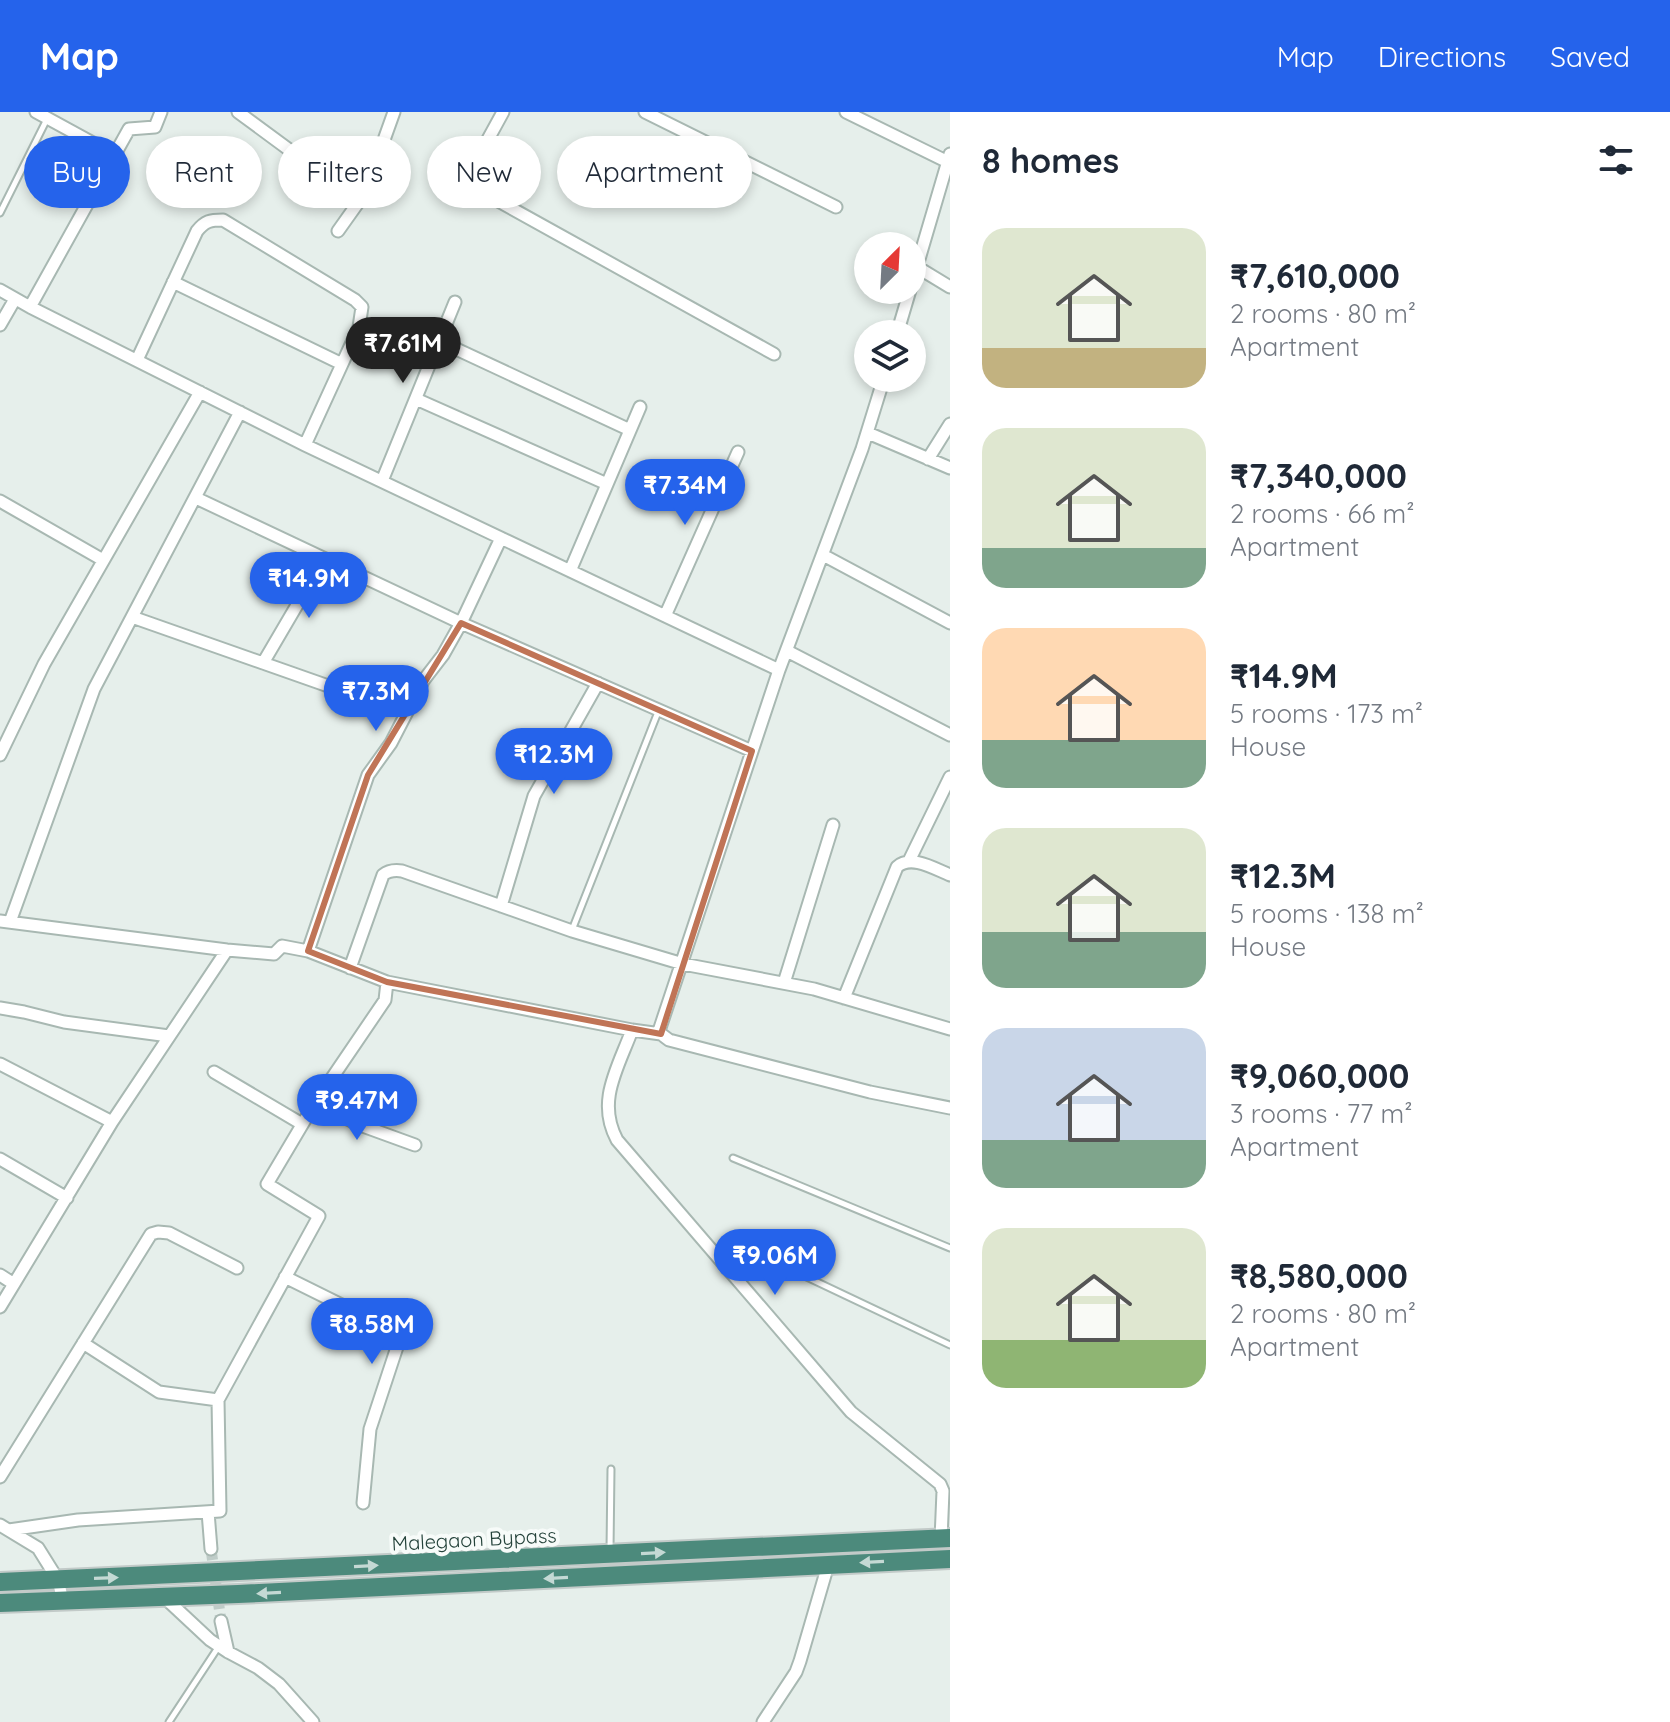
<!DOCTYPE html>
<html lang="en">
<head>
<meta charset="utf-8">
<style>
  :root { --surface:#fff; --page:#f6f6f7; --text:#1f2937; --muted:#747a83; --accent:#2563eb }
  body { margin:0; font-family:Quicksand,sans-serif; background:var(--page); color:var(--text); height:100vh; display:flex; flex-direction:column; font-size:30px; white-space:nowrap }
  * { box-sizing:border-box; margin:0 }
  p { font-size:26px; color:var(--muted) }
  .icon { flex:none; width:44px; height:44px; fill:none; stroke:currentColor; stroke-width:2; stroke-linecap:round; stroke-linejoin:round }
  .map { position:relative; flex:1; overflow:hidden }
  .sheet { display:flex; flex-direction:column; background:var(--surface); width:720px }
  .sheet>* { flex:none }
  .top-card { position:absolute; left:24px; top:24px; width:760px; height:72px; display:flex; gap:16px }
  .needle { width:52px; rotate:24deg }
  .tools { position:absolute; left:854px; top:120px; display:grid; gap:16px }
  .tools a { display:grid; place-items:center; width:72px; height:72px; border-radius:50%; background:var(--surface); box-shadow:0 4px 12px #0003; font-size:40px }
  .price { position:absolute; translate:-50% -68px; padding:0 18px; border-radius:28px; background:var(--accent); color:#fff; font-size:26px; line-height:52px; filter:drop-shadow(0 2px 4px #0008) }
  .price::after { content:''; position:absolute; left:50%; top:48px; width:24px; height:18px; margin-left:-12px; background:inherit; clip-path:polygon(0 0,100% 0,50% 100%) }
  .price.current { background:#222; color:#fff }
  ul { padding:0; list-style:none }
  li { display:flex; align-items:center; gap:24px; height:200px; padding:0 32px }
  li span { display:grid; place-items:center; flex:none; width:224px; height:160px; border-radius:24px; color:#555 }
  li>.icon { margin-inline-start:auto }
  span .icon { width:96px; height:96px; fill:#fffc; stroke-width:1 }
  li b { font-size:34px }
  h2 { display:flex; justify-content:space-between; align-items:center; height:96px; padding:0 32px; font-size:34px }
  .pill { padding:0 28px; border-radius:36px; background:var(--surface); box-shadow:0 4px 12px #0003; font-size:28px; line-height:72px }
  .pill.current { background:var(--accent); color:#fff }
  header { display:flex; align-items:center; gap:48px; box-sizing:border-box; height:112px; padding:0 40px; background:var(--accent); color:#fff }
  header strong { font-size:38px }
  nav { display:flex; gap:44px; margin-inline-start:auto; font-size:28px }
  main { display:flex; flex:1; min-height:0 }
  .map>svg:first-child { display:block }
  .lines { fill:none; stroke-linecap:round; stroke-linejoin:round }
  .minor-tunnel { stroke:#bfccc8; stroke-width:11; stroke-dasharray:11 5.5; stroke-linecap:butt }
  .service-casing { stroke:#a8b8b2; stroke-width:9 }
  .minor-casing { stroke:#a8b8b2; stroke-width:15 }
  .trunk-casing { stroke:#c2cac8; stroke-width:22 }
  .service { stroke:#fff; stroke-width:5 }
  .minor { stroke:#fff; stroke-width:11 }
  .trunk { stroke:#4c8a7c; stroke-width:18 }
  .oneway { fill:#c4d9d4 }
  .marked { fill:none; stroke:#c07456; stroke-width:6; stroke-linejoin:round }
  .labels { text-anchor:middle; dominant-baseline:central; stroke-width:8; stroke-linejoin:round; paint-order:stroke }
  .street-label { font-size:20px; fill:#24423a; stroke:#f7fbf9 }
</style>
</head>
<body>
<header>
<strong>Map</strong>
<nav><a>Map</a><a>Directions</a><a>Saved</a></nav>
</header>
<main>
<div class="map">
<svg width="950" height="1610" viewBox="0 0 950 1610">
  <rect width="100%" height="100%" fill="#e6efeb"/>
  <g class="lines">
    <path class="minor-tunnel" d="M211,1437L221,1509"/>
    <g class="service-casing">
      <path id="service" d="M0,101L47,7
        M572,818L658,600
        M733,1046L950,1136
        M775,1150L950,1233
        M610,1438L611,1357
        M169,1610L219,1534"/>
    </g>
    <g class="minor-casing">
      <path id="minor" d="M36,0L115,43
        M161,0L155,15L129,17L30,195L305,333L779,558
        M238,0L318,59L365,81
        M503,0L469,62V71L473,75L774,242
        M645,0L836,95
        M846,0L950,51
        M338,119L365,81L394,0
        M917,155L950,175
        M173,170L342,252
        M912,171L950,42
        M0,178L30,195
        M0,213L15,187
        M897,222L910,178
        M439,229L630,318
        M137,248L197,119C205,109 210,108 223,108L355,188L362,195L359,215L305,333
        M884,266L862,337L779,558L659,919L661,922L669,928L870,980L950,996
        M416,287L607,372
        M868,321L950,356
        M928,347L950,312
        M382,369L455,190
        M196,386L461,511L752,639
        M0,389L103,448
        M823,443L950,511
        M570,459L640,295
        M665,504L738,340
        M132,505L351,582
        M787,539L950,623
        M263,551L324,447
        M0,643L44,552L200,280
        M909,749L950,665
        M501,794L534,684L598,571
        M0,809L227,838L274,842L282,834L308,839L387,870L385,888L315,991L267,1072L319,1104L218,1288L220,1399L78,1408L9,1418
        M10,810L94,577L240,300
        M308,839L368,663L391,631L423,569L443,543L461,511L501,426
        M350,856L383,763C389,758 395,758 402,759L572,819L683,852L814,877L950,917
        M387,870L632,918L661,922
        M784,871L833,713
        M844,886L897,755C911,742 935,757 950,763
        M0,896L24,900L64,910L169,924
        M632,918C618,956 596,989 617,1028L851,1300L940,1372L943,1379L941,1427
        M0,952L112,1010L0,1195
        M214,960L302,1012
        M315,991L360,1013L415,1033
        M112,1010L227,838
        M0,1047L67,1086
        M0,1163L14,1172
        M285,1165L390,1217L396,1222L399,1229L370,1317L363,1391
        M83,1231L159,1280L218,1288
        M0,1365L151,1122L158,1120L169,1121L237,1156
        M208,1400L211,1437
        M0,1413L38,1436L58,1468L63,1489
        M165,1486L210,1528L228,1540L258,1556L279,1572L313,1610
        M221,1509L228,1540
        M763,1610L796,1560L800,1549L828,1453"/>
    </g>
    <g class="trunk-casing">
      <path id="trunk" d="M0,1470L950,1426
        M0,1491L238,1482L950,1447"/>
    </g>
    <use href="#service" class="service"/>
    <use href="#minor" class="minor"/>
    <use href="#trunk" class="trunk"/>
  </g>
  <defs><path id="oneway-solid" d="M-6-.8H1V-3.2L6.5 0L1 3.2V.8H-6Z" transform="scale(2)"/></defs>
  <g class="oneway">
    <use href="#oneway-solid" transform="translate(653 1441) rotate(-3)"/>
    <use href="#oneway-solid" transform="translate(872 1450) rotate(177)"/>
    <use href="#oneway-solid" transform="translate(366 1454) rotate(-3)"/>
    <use href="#oneway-solid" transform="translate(106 1466) rotate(-2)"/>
    <use href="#oneway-solid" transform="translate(556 1466) rotate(177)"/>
    <use href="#oneway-solid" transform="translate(269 1481) rotate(177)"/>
  </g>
  <path class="marked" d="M461,511L752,639L661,922L387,870L308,839L368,663Z"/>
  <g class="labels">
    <g class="street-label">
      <text transform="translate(474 1427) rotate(-3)">Malegaon Bypass</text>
    </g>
  </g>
</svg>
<div class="tools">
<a><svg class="needle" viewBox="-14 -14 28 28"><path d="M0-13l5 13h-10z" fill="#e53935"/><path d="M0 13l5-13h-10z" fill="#747a83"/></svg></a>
<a><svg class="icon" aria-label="layers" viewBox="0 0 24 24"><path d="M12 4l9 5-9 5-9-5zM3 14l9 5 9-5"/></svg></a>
</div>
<b class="price current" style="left:403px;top:273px">₹7.61M</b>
<b class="price" style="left:685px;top:415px">₹7.34M</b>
<b class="price" style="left:309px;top:508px">₹14.9M</b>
<b class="price" style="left:376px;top:621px">₹7.3M</b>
<b class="price" style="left:554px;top:684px">₹12.3M</b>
<b class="price" style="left:357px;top:1030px">₹9.47M</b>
<b class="price" style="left:775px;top:1185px">₹9.06M</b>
<b class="price" style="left:372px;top:1254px">₹8.58M</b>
<div class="top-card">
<a class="pill current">Buy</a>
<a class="pill">Rent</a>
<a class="pill">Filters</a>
<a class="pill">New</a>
<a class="pill">Apartment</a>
</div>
</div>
<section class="sheet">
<h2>8 homes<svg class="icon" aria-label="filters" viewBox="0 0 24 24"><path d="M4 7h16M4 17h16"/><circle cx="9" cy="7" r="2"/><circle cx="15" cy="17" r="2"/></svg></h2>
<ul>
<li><span style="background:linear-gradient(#dfe7d0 75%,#c2b280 0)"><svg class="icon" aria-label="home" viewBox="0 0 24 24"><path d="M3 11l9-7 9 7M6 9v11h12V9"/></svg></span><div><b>₹7,610,000</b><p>2 rooms · 80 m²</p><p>Apartment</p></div></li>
<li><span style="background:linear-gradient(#dfe7d0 75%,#7fa58c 0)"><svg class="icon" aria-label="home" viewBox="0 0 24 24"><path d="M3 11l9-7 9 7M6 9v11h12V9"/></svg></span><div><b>₹7,340,000</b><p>2 rooms · 66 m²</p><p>Apartment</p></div></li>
<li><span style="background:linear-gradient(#ffd9b3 70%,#7fa58c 0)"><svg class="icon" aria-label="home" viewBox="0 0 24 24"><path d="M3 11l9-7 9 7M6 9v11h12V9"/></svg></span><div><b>₹14.9M</b><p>5 rooms · 173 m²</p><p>House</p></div></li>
<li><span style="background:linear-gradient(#dfe7d0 65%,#7fa58c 0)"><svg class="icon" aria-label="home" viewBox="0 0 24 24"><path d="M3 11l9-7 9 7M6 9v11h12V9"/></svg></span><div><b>₹12.3M</b><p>5 rooms · 138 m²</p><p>House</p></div></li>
<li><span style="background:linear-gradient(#c9d6e8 70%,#7fa58c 0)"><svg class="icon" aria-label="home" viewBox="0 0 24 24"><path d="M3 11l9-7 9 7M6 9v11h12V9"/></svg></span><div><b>₹9,060,000</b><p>3 rooms · 77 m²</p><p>Apartment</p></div></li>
<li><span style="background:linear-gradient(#dfe7d0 70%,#8fb573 0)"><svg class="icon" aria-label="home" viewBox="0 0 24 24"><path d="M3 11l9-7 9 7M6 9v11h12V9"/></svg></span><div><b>₹8,580,000</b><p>2 rooms · 80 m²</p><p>Apartment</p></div></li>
</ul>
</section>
</main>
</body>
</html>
